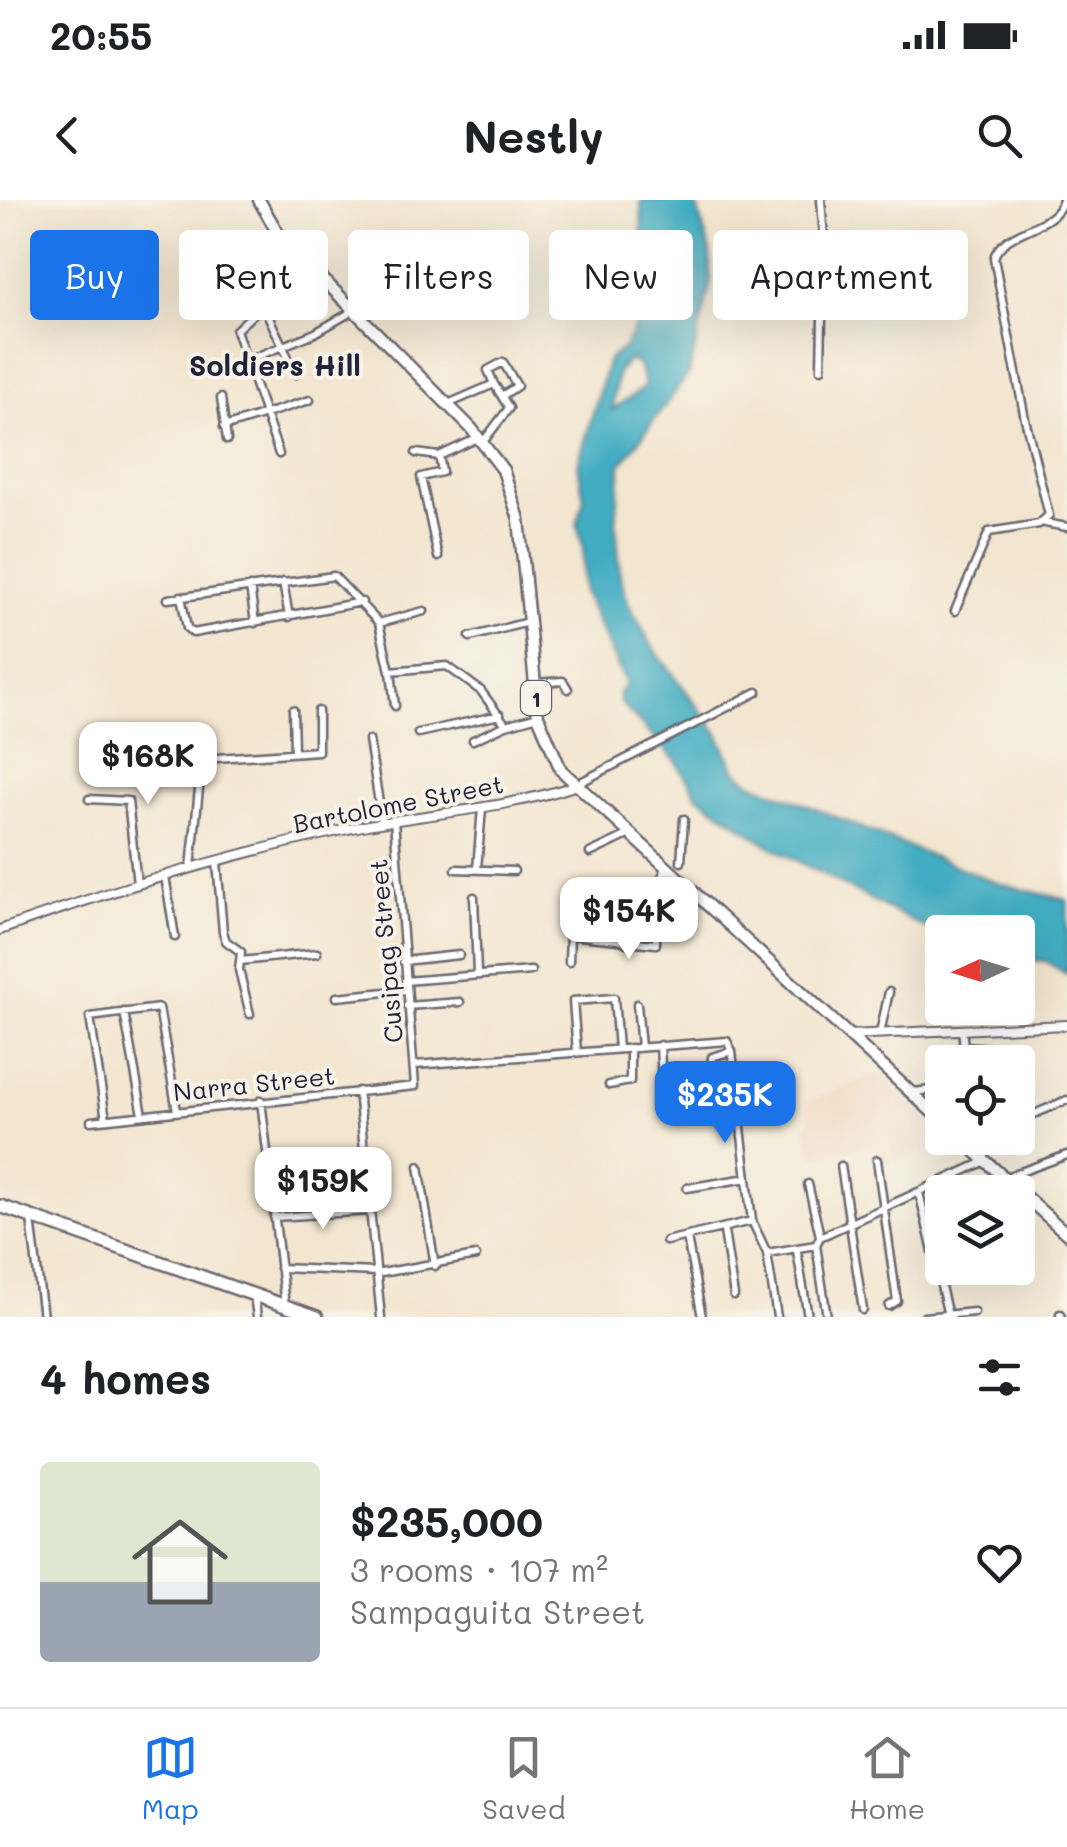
<!DOCTYPE html>
<html lang="en">
<head>
<meta charset="utf-8">
<style>
  :root { --surface:#fff; --page:#f6f6f6; --text:#202124; --muted:#757577; --line:#e0e0e0; --accent:#1a73e8 }
  body { margin:0; font-family:Mali,sans-serif; background:var(--page); color:var(--text); height:100vh; display:flex; flex-direction:column; font-size:38px; white-space:nowrap }
  * { box-sizing:border-box; margin:0 }
  p { font-size:32px; color:var(--muted) }
  .icon { flex:none; width:55px; height:55px; fill:none; stroke:currentColor; stroke-width:2; stroke-linecap:round; stroke-linejoin:round }
  .map { position:relative; height:1117px; overflow:hidden }
  .side { display:flex; flex-direction:column; background:var(--surface); flex:1 }
  .side>* { flex:none }
  .guide { position:absolute; left:30px; top:30px; width:1008px; height:90px; display:flex; gap:20px }
  .needle { width:65px; rotate:266deg }
  .buttons { position:absolute; left:925px; top:715px; display:grid; gap:20px }
  .buttons a { display:grid; place-items:center; width:110px; height:110px; border-radius:10px; background:var(--surface); box-shadow:0 10px 40px #0002; font-size:50px }
  .price { position:absolute; translate:-50% -85px; padding:0 22px; border-radius:20px; background:#fff; color:#222; font-size:32px; line-height:65px; filter:drop-shadow(0 2px 5px #0008) }
  .price::after { content:''; position:absolute; left:50%; top:60px; width:30px; height:22px; margin-left:-15px; background:inherit; clip-path:polygon(0 0,100% 0,50% 100%) }
  .price.current { background:var(--accent); color:#fff }
  ul { padding:0; list-style:none }
  li { display:flex; align-items:center; gap:30px; height:250px; padding:0 40px }
  li+li { border-top:2px solid var(--line) }
  li span { display:grid; place-items:center; flex:none; width:280px; height:200px; border-radius:10px; color:#555 }
  li>.icon { margin-inline-start:auto }
  span .icon { width:120px; height:120px; fill:#fffc; stroke-width:1 }
  li b { font-size:42px }
  h2 { display:flex; justify-content:space-between; align-items:center; height:120px; padding:0 40px; font-size:42px }
  .pill { padding:0 35px; border-radius:10px; background:var(--surface); box-shadow:0 10px 40px #0002; font-size:35px; line-height:90px }
  .pill.current { background:var(--accent); color:#fff }
  .status { display:flex; justify-content:space-between; align-items:center; height:70px; padding:0 50px; background:var(--surface); direction:ltr }
  .status svg { height:28px; fill:currentColor }
  header { display:flex; justify-content:space-between; align-items:center; height:130px; padding:0 40px; background:var(--surface); font-size:45px; font-weight:800 }
  .tabs { display:flex; justify-content:space-around; align-items:center; height:140px; border-top:2px solid var(--line); background:var(--surface); font-size:28px; color:var(--muted) }
  .tabs a { display:grid; justify-items:center; gap:5px }
  .tabs .current { color:var(--accent) }
  .map>svg:first-child { display:block }
  .built { fill:#f1d5bd }
  .water { fill:#43adc2; stroke:#32687e; stroke-width:2.5; fill-rule:evenodd }
  .lines { fill:none; stroke-linecap:round; stroke-linejoin:round }
  .minor-casing { stroke:#6b676f; stroke-width:11 }
  .tertiary-casing { stroke:#6b676f; stroke-width:12 }
  .primary-casing { stroke:#6b676f; stroke-width:15 }
  .trunk-casing { stroke:#6b676f; stroke-width:16 }
  .minor { stroke:#fff; stroke-width:6 }
  .tertiary { stroke:#fff; stroke-width:8 }
  .primary { stroke:#fff; stroke-width:10 }
  .trunk { stroke:#fff; stroke-width:11 }
  .labels { text-anchor:middle; dominant-baseline:central; stroke-width:8; stroke-linejoin:round; paint-order:stroke }
  .shield { fill:#f7f3e8; stroke:#62616f; stroke-width:2.5 }
  .shield-label { font-size:22px; font-weight:bold; fill:#22223b }
  .street-label { font-size:25px; fill:#22223b; stroke:#f7f3e8 }
  .neighbourhood-label { font-size:28px; font-weight:bold; fill:#22223b; stroke:#f7f3e8 }
</style>
</head>
<body>
<div class="status"><b>20:55</b><svg viewBox="0 0 49 12"><path d="M0 12V9h3v3zM5 12V6h3v6zM10 12V3h3v9zM15 12V0h3v12zM26 1h20v11H26zM47 4h2v5h-2z"/></svg></div>
<header><svg class="icon" aria-label="back" viewBox="0 0 24 24"><path d="M15 5l-7 7 7 7"/></svg>Nestly<svg class="icon" aria-label="search" viewBox="0 0 24 24"><circle cx="10" cy="10" r="6"/><path d="M15 15l6 6"/></svg></header>
<div class="map">
<svg width="1067" height="1117" viewBox="0 0 1067 1117">
  <rect width="100%" height="100%" fill="#f7f3e8"/>
  <filter id="ink" filterUnits="userSpaceOnUse"><feTurbulence type="fractalNoise" baseFrequency=".01" numOctaves="2"/><feDisplacementMap in="SourceGraphic" scale="20" xChannelSelector="R" yChannelSelector="G"/><feConvolveMatrix kernelMatrix="1 2 1 2 8 2 1 2 1" color-interpolation-filters="sRGB"/></filter>
  <filter id="wash" filterUnits="userSpaceOnUse"><feTurbulence type="fractalNoise" baseFrequency=".0048" numOctaves="4" result="noise"/><feDisplacementMap in="SourceGraphic" scale="40" xChannelSelector="R" yChannelSelector="G"/><feGaussianBlur stdDeviation="2.25" result="paint"/><feColorMatrix in="noise" values="0 0 0 0 0 0 0 0 0 0 0 0 0 0 0 0 0 1.4 0 .05"/><feComposite in="paint" operator="in"/></filter>
  <g filter="url(#wash)">
    <rect width="100%" height="100%" fill="#f3e6d0"/>
    <path class="built" d="M882,873L942,928V938L960,943L882,963L878,945L813,956L806,927L810,920L807,901Z"/>
    <path class="water" d="M641,0H695L710,51L711,82L689,173L621,265L616,322L620,376L629,405L654,449L717,532L736,571L750,582L997,683L1067,700V774L1045,761L1018,760V732H942V737L771,647L698,596L675,560L620,502L619,493L626,484L583,392V347L577,323L584,299L578,265L608,160L625,147L635,127L642,59ZM630,159L640,167L645,187L612,210L618,171Z"/>
  </g>
  <g filter="url(#ink)">
    <g class="lines">
      <g class="minor-casing">
        <path id="minor" d="M248,160L315,133L353,111
          M821,169L822,117L828,89L821,0
          M494,184L488,170L503,162L517,186L502,196
          M221,198L227,240
          M448,204L494,184L509,208L483,242
          M224,227L310,200
          M416,253L439,256L478,238
          M279,254L236,130L263,105L296,174
          M1045,323L1067,327
          M438,357L421,277L442,272L439,256
          M283,382L289,417
          M250,387L255,423
          M181,396L187,428L193,433L362,402
          M168,399L334,376L379,423L390,471L447,466L481,491L506,525L538,516
          M955,411L989,332L1039,324L1049,315L1025,219L994,58C1002,29 1055,30 1063,0
          M379,423L424,411
          M470,437L528,422
          M391,472L395,506
          M535,483L563,481L568,489
          M293,510L294,552
          M418,533L500,515
          M369,540L382,622
          M473,540L506,525
          M575,585L757,492
          M89,599L128,601L137,684
          M590,653L628,635
          M217,662L223,732L226,741L241,752L239,770L250,814
          M681,662L684,619
          M191,668L202,559L318,551V511
          M456,669L514,671
          M477,669L482,608
          M165,676L175,737
          M474,697L477,773
          M626,743L666,669
          M241,761L317,753
          M403,761L459,755
          M569,762L570,735L656,744L657,684
          M405,781L531,771
          M337,797L405,790
          M637,804L641,847
          M407,806L460,802
          M124,812L143,915
          M962,830L964,846L991,848
          M880,833L889,792
          M660,845L663,903
          M577,852L573,801L614,798L618,849
          M415,865L727,841L732,851L752,1021L767,1053L816,1045L820,1037L986,961
          M609,885L630,881V848
          M358,891L381,1117
          M912,892L942,889
          M708,894L712,857L732,851
          M261,900L285,1106
          M106,919L90,817L159,808L177,911
          M91,921L415,886L394,620
          M1018,921L1067,900
          M972,947L986,938
          M877,960L897,1101L889,1106
          M268,963L363,955
          M419,966L435,1066
          M841,966L863,1110
          M1004,978L1067,955
          M808,984L820,1036
          M687,988L747,978
          M919,992L948,1116
          M274,1017L369,1011
          M31,1019L43,1117
          M724,1031L734,1096
          M687,1038L702,1117
          M666,1041L752,1021
          M816,1045L827,1117
          M797,1051L808,1117
          M767,1053L777,1117
          M280,1068L376,1072
          M376,1074L476,1056
          M254,1095L257,1117
          M1060,1114L1061,1117
          M924,1117L974,1112"/>
      </g>
      <g class="tertiary-casing">
        <path id="tertiary" d="M0,730C112,690 226,655 343,630C420,613 500,611 574,586
          M848,835L1067,825"/>
      </g>
      <g class="primary-casing">
        <path id="primary" d="M259,0L279,35L471,228L503,270L519,319L538,516L561,570L942,921
          M960,938L1067,1034"/>
      </g>
      <g class="trunk-casing">
        <path id="trunk" d="M0,1006L317,1117"/>
      </g>
      <use href="#minor" class="minor"/>
      <use href="#tertiary" class="tertiary"/>
      <use href="#primary" class="primary"/>
      <use href="#trunk" class="trunk"/>
    </g>
  </g>
  <g class="labels">
    <rect class="shield" x="521" y="481" width="30" height="34" rx="8"/>
    <g class="shield-label">
      <text x="536" y="498">1</text>
    </g>
    <g class="street-label">
      <text transform="translate(398 603) rotate(-11)">Bartolome Street</text>
      <text transform="translate(385 751) rotate(-95)">Cusipag Street</text>
      <text transform="translate(254 883) rotate(-6)">Narra Street</text>
    </g>
    <g class="neighbourhood-label">
      <text x="275" y="165">Soldiers Hill</text>
    </g>
  </g>
</svg>
<div class="buttons">
<a><svg class="needle" viewBox="-14 -14 28 28"><path d="M0-13l5 13h-10z" fill="#e53935"/><path d="M0 13l5-13h-10z" fill="#757577"/></svg></a>
<a><svg class="icon" aria-label="locate" viewBox="0 0 24 24"><circle cx="12" cy="12" r="6"/><path d="M12 2v4M12 18v4M2 12h4M18 12h4"/></svg></a>
<a><svg class="icon" aria-label="layers" viewBox="0 0 24 24"><path d="M12 4l9 5-9 5-9-5zM3 14l9 5 9-5"/></svg></a>
</div>
<b class="price" style="left:148px;top:607px">$168K</b>
<b class="price" style="left:629px;top:762px">$154K</b>
<b class="price current" style="left:725px;top:946px">$235K</b>
<b class="price" style="left:323px;top:1032px">$159K</b>
<div class="guide">
<a class="pill current">Buy</a>
<a class="pill">Rent</a>
<a class="pill">Filters</a>
<a class="pill">New</a>
<a class="pill">Apartment</a>
</div>
</div>
<section class="side">
<h2>4 homes<svg class="icon" aria-label="filters" viewBox="0 0 24 24"><path d="M4 7h16M4 17h16"/><circle cx="9" cy="7" r="2"/><circle cx="15" cy="17" r="2"/></svg></h2>
<ul>
<li><span style="background:linear-gradient(#dfe7d0 60%,#9aa5b1 0)"><svg class="icon" aria-label="home" viewBox="0 0 24 24"><path d="M3 11l9-7 9 7M6 9v11h12V9"/></svg></span><div><b>$235,000</b><p>3 rooms · 107 m²</p><p>Sampaguita Street</p></div><svg class="icon" aria-label="heart" viewBox="0 0 24 24"><path d="M12 20l-8-8c-3-5 5-10 8-4 3-6 11-1 8 4z"/></svg></li>
</ul>
</section>
<nav class="tabs">
<a class="current"><svg class="icon" aria-label="map" viewBox="0 0 24 24"><path d="M3 6l6-2 6 2 6-2v14l-6 2-6-2-6 2zM9 4v14M15 6v14"/></svg>Map</a>
<a><svg class="icon" aria-label="saved" viewBox="0 0 24 24"><path d="M7 4h10v16l-5-4-5 4z"/></svg>Saved</a>
<a><svg class="icon" aria-label="home" viewBox="0 0 24 24"><path d="M3 11l9-7 9 7M6 9v11h12V9"/></svg>Home</a>
</nav>
</body>
</html>
